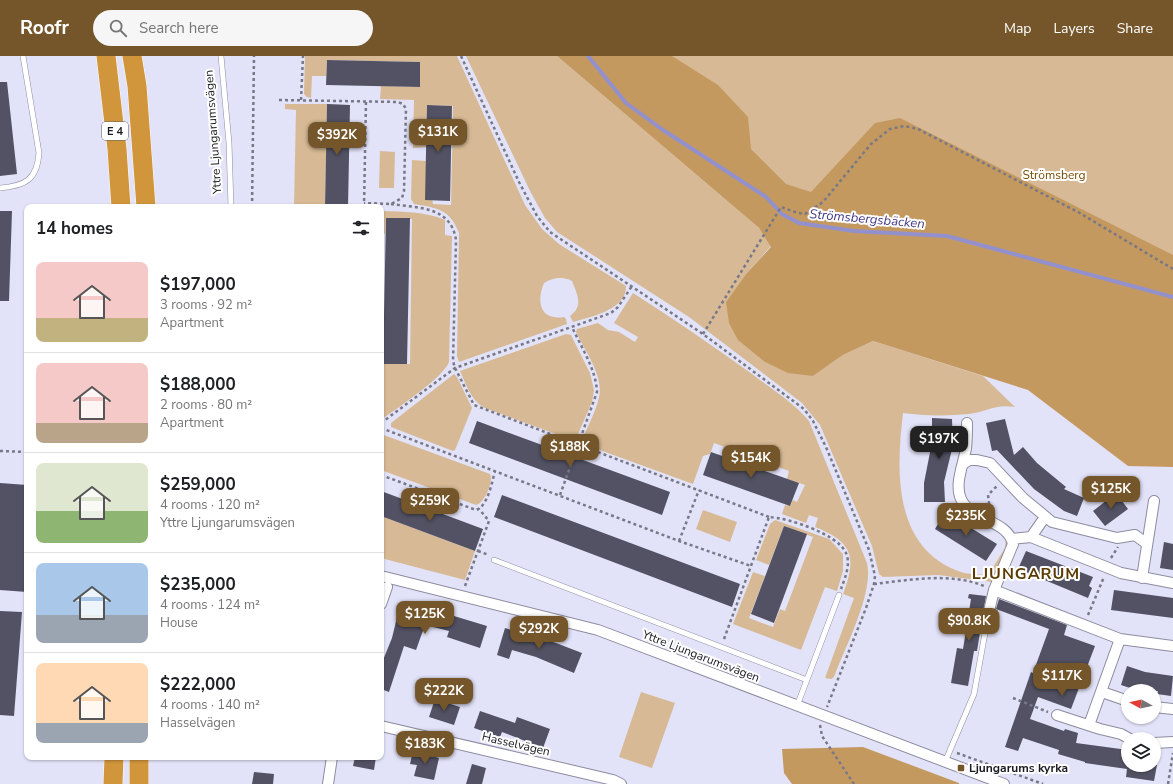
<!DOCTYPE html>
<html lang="en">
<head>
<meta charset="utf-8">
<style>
  :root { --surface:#fff; --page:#f6f6f6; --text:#202124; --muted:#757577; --line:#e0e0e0; --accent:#75562b }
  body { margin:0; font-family:"Nunito Sans",sans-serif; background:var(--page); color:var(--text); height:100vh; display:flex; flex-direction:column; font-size:15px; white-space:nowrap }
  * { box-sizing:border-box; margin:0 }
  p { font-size:13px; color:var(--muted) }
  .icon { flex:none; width:22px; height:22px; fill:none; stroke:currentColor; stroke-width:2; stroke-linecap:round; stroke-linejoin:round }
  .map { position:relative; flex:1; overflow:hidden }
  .drawer { position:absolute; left:24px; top:148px; width:360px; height:556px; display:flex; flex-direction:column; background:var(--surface); border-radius:8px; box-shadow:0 1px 3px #0004 }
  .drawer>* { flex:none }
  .needle { width:26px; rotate:278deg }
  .buttons { position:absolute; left:1121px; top:628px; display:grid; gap:8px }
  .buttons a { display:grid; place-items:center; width:40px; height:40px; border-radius:50%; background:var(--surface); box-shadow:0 1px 3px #0004; font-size:20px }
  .price { position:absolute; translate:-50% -34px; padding:0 9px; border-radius:8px; background:var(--accent); color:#fff; font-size:13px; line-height:26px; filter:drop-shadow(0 1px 2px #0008) }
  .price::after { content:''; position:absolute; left:50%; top:24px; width:12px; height:9px; margin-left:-6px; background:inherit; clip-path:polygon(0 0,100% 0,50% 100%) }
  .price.active { background:#222; color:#fff }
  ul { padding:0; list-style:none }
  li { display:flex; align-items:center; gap:12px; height:100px; padding:0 12px }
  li+li { border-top:1px solid var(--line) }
  li span { display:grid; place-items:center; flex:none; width:112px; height:80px; border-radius:8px; color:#555 }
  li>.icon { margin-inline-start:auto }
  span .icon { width:48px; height:48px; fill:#fffc; stroke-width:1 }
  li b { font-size:17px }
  h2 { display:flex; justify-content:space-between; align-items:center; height:48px; padding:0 12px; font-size:17px }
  header { display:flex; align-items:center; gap:24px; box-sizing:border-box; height:56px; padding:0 20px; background:var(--accent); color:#fff }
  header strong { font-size:19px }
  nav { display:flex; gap:22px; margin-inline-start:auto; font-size:14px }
  .search { width:280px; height:36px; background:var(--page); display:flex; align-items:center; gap:10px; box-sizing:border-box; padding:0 14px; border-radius:22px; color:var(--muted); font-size:15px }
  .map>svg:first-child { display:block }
  .green { fill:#d7ba95 }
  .forest { fill:#c49960 }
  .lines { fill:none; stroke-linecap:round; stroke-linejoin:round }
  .stream { stroke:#9390ce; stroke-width:4 }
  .building { fill:#525264 }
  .lane-casing { stroke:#8c8ca0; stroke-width:6 }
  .street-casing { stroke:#8c8ca0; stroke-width:12 }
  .highway-casing { stroke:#fff; stroke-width:20 }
  .path { stroke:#787886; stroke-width:2.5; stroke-dasharray:3 3; stroke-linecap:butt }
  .lane { stroke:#fff; stroke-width:5 }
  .street { stroke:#fff; stroke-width:10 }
  .highway { stroke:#d1953b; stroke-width:19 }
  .poi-dot { fill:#75562b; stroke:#fff; stroke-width:1.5 }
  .labels { text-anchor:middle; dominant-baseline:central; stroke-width:4; stroke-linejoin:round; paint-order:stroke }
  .shield { fill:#fff; stroke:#5f5f65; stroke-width:1 }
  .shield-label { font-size:11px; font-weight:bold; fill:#1b1b23 }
  .street-label { font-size:12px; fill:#1b1b23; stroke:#fff }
  .park-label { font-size:12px; fill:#764d00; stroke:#fff }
  .poi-label { font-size:12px; font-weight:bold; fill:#1b1b23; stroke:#fff; text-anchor:start }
  .water-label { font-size:13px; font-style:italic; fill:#443a85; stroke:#fff }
  .district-label { font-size:16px; font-weight:bold; letter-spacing:1px; fill:#5b3a00; stroke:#fff }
</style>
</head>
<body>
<header>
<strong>Roofr</strong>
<div class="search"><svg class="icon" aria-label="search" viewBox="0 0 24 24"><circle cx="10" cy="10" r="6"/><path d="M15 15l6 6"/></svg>Search here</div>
<nav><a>Map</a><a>Layers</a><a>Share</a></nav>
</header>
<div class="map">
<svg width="1173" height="728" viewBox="0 0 1173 728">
  <rect width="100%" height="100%" fill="#e2e2f8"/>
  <path class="green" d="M305,0H457L525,149L542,173L559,188L626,230C627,254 589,261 573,266L570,260C584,250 577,238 572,225C562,220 553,222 544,227C536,246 540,265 564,261L566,263L567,268L459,306L457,300L459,177C450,153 437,152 414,148L411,143L412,104L426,105L433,148L451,149L453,50L427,49L426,91L413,92L414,44L380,43L381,30L420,31V6L327,4L326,20H312L311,42L307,41L304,38Z
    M466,0H557L759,172L771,190L747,217L813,320L843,299L873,285L983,320L1015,351C993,348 988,356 969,358C948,360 924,360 903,357C896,415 893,493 961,516C969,519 979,518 988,519L1005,492L1006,481L1008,488L992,526L938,519L883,521L879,518L872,490L820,369L802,347L689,261L557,176L545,162L531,137Z
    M559,0H1173V297L767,177Z
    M285,48H327L325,151H294L296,54L285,53Z
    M380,95L395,96L394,132H379Z
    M381,155C403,156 424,155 445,164V179L452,180L449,306C443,322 397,352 381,364V291H383V308H410L412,163L386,162L385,178H381Z
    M633,237C674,263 713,290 752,318C771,333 793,346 809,365L867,507C874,537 845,591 834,621L831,623L825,622L854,542L843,538C857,501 853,486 815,471L818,462L809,459L806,467L782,458L785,449L790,450L793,444L797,446L805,429L787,423L789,415L714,387L710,398L703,400L693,428L586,389L582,384C587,371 596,356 599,341C604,320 585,295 576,276L577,273L598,267L608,274L619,276L635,286L638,281L614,267Z
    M566,278L571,279L590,317L594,334L592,346L575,385L485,352C471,345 466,328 460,315Z
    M454,318L457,321L472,352L455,394L453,395L391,371V367Z
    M381,378L490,418C494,425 484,448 476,449L381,414Z
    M703,454L737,466L730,486L696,473Z
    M381,460L475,495L465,524L381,502Z
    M775,464L829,483L843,498V515L837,535L825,531L801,594L733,568L753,516L765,520L749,562L773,571L780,553L785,555L813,481L784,470L769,509L756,504L770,468Z
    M641,636L675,647L652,712L619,701Z"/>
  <path class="forest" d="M557,0H672L718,29L748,61L751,93L786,128L811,136L875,67L900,62L1173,199V411L1128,410L1028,334L873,285L843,299L813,320L788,317L765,306L738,284L729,267L726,246L747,217L771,191L759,172Z
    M863,691L959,727V728H792L784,717L782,693Z"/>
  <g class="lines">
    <path class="stream" d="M588,0L626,47L663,74L766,141L782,158L799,167L854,175L947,180L1173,241"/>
  </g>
  <path class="building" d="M327,4L420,6V31L326,29Z
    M0,26H7L17,118L0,120Z
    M327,48L350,49L348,151H325Z
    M427,49L452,50L450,145L425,144Z
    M0,155H12L9,245H0Z
    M386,162H410L407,308H383Z
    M932,362L952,363L953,389L944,426L945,446H924V427L934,376H932Z
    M1005,363L1014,399L1023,391L1037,407L1066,431L1064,433L1084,442L1077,460L1064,455L1034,433L997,394L992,395L986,367Z
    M477,365L670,436L662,459L469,387Z
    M711,396L799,427L790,450L703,419Z
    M0,427L27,429V536L0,534Z
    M381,435L483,473L475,495L381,460Z
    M1116,437L1128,453L1105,470L1093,455Z
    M502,439L740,528L732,551L494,461Z
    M945,456L997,488L986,505L935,473Z
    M784,470L807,478L774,567L751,558Z
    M1164,486L1173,488V514L1160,512Z
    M1026,495L1093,521L1089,530L1092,532L1088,542L1018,513Z
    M1114,534L1173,542V562L1111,554Z
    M969,538L986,540L977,595H974L968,630L951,627L957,592L963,593L971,543L968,542Z
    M999,543L1067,569L1064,579L1095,590L1071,653L1038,641L1030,663L1064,675L1065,673L1078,677L1076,687L1128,694V709H1157L1154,725L1126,721L1127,713L1085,707V706L1058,698L1059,694L1023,682L1018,695L1005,691L1031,616L1033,617L1049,573L996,553Z
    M411,547L487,570L480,592L447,581L449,575L425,569L416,594L404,590L389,636L381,633V609L392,582L399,553L409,555Z
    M0,555L22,556L14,660L0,659Z
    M505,572L556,587L582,597L574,617L536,601L512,594L509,603L497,599Z
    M1127,610L1145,616L1173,620L1171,640L1157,638L1158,635H1139L1121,629Z
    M435,643L460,651L454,669L429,661Z
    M480,655L515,667L517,661L550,673L543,692L502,676L500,681L474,672Z
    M413,695L439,702L434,724L414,720L417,709L410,708Z
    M355,701H376L374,714L353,710Z
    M472,708L486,712L482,728H466Z
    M254,716L274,718L273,728H252Z"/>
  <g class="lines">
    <g class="lane-casing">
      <path id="lane" d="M221,0L229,87L231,151
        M0,132C25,130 37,124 39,97L23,0
        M494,504L807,624
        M797,650L839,539
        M945,706L974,638L989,555"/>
    </g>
    <g class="street-casing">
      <path id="street" d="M967,367C967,375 967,384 966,392C964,407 954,428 961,443C970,464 1008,464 1013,488L994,534L989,555
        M963,408L969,404H977L990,407L1023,442L1052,466L1117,482L1135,479L1147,488
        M1031,481L1045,461
        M1012,483L1031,481L1121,517L1173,527
        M381,520L598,574L1004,728
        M1142,522L1154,445
        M994,534L1120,583L1173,590
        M381,548L387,531
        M1102,636L1128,645
        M1154,651L1173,653
        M1057,659L1100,673L1121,678L1130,683
        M1089,669L1120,583
        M381,670L613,724L621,728
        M1154,687L1173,686
        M328,728L332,701"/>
    </g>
    <g class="highway-casing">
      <path id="highway" d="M106,0L117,93L121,151
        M132,0L137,30L146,151
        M113,728L114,701
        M139,728V701"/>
    </g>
    <path class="path" d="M461,0L519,126L537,160L550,176L703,278L804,353L813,365L826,391L869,494L875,520L874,528L866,552L827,651
      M279,44L398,46L403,48L406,53L404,135L402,142L391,148L364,147
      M301,44L303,0
      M391,148C418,152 451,150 456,184L453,305L455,312L474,349L769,461
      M252,151L254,0
      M364,151L366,45
      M703,278L781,151L798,157L805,158L823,146L871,88L890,73L904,70L918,73L1078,156L1173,213
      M381,367L455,312L611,257L618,251L632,230
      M381,372L679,485L751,510
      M0,395L27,396
      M381,419L476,454C488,450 492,426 495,415
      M560,439L597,336C596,313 581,291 572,271
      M990,454L988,439L997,430
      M679,485L699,434
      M478,495L489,499
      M1111,502L1118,491
      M874,528C910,524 950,516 984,530
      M465,530L489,465L479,453
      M1088,559L1104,521
      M724,583L769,461C788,462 838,478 846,497C851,508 845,522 841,533
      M1013,642L1048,656
      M820,669L822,680L854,728
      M957,697L1043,728
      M1168,728L1173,697"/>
    <use href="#lane" class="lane"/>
    <use href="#street" class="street"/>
    <use href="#highway" class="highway"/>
  </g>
  <rect class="poi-dot" x="957" y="708" width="8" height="8" rx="2"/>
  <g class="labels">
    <rect class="shield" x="102" y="66" width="26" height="18" rx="3"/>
    <g class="shield-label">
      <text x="115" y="75">E 4</text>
    </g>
    <g class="street-label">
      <text transform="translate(213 76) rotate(-94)">Yttre Ljungarumsvägen</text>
      <text transform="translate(701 600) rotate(21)">Yttre Ljungarumsvägen</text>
      <text transform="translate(516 688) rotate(13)">Hasselvägen</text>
    </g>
    <g class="park-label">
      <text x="1054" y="119">Strömsberg</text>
    </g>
    <g class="poi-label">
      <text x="969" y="712">Ljungarums kyrka</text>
    </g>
    <g class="water-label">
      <text transform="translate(867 163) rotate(5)">Strömsbergsbäcken</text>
    </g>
    <g class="district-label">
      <text x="1026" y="518">LJUNGARUM</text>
    </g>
  </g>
</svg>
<div class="buttons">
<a><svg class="needle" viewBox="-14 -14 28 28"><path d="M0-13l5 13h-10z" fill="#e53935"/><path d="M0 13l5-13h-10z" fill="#757577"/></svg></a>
<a><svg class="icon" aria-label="layers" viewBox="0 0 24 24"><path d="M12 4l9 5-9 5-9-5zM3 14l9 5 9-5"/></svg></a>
</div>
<b class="price" style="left:438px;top:97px">$131K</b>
<b class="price" style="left:337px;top:100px">$392K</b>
<b class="price active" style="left:939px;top:404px">$197K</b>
<b class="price" style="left:570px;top:412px">$188K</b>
<b class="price" style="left:751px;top:423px">$154K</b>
<b class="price" style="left:1111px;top:454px">$125K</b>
<b class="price" style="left:430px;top:466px">$259K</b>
<b class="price" style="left:966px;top:481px">$235K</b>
<b class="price" style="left:425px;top:579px">$125K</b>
<b class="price" style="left:969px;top:586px">$90.8K</b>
<b class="price" style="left:539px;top:594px">$292K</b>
<b class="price" style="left:1062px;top:641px">$117K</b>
<b class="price" style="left:444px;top:656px">$222K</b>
<b class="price" style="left:425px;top:709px">$183K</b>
<section class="drawer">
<h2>14 homes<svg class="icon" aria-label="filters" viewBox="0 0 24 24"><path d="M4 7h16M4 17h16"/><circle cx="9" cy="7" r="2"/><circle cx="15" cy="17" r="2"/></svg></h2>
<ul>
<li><span style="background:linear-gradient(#f6c9c9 70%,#c2b280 0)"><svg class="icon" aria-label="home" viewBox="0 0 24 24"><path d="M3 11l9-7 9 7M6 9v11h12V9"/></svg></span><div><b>$197,000</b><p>3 rooms · 92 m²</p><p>Apartment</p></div></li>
<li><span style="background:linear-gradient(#f6c9c9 75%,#b9a48a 0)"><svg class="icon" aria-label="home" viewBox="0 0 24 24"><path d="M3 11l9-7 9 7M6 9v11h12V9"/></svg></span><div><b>$188,000</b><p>2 rooms · 80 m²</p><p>Apartment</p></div></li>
<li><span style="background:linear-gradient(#dfe7d0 60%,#8fb573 0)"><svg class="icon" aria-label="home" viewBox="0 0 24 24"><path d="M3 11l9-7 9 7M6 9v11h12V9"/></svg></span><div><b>$259,000</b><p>4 rooms · 120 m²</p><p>Yttre Ljungarumsvägen</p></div></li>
<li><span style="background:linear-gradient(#a9c7e8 65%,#9aa5b1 0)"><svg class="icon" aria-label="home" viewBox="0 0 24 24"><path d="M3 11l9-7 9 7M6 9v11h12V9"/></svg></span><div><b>$235,000</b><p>4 rooms · 124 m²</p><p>House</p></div></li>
<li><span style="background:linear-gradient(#ffd9b3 75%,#9aa5b1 0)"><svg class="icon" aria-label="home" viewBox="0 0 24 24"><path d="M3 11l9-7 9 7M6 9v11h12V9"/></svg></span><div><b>$222,000</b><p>4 rooms · 140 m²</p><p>Hasselvägen</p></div></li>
</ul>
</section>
</div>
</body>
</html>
